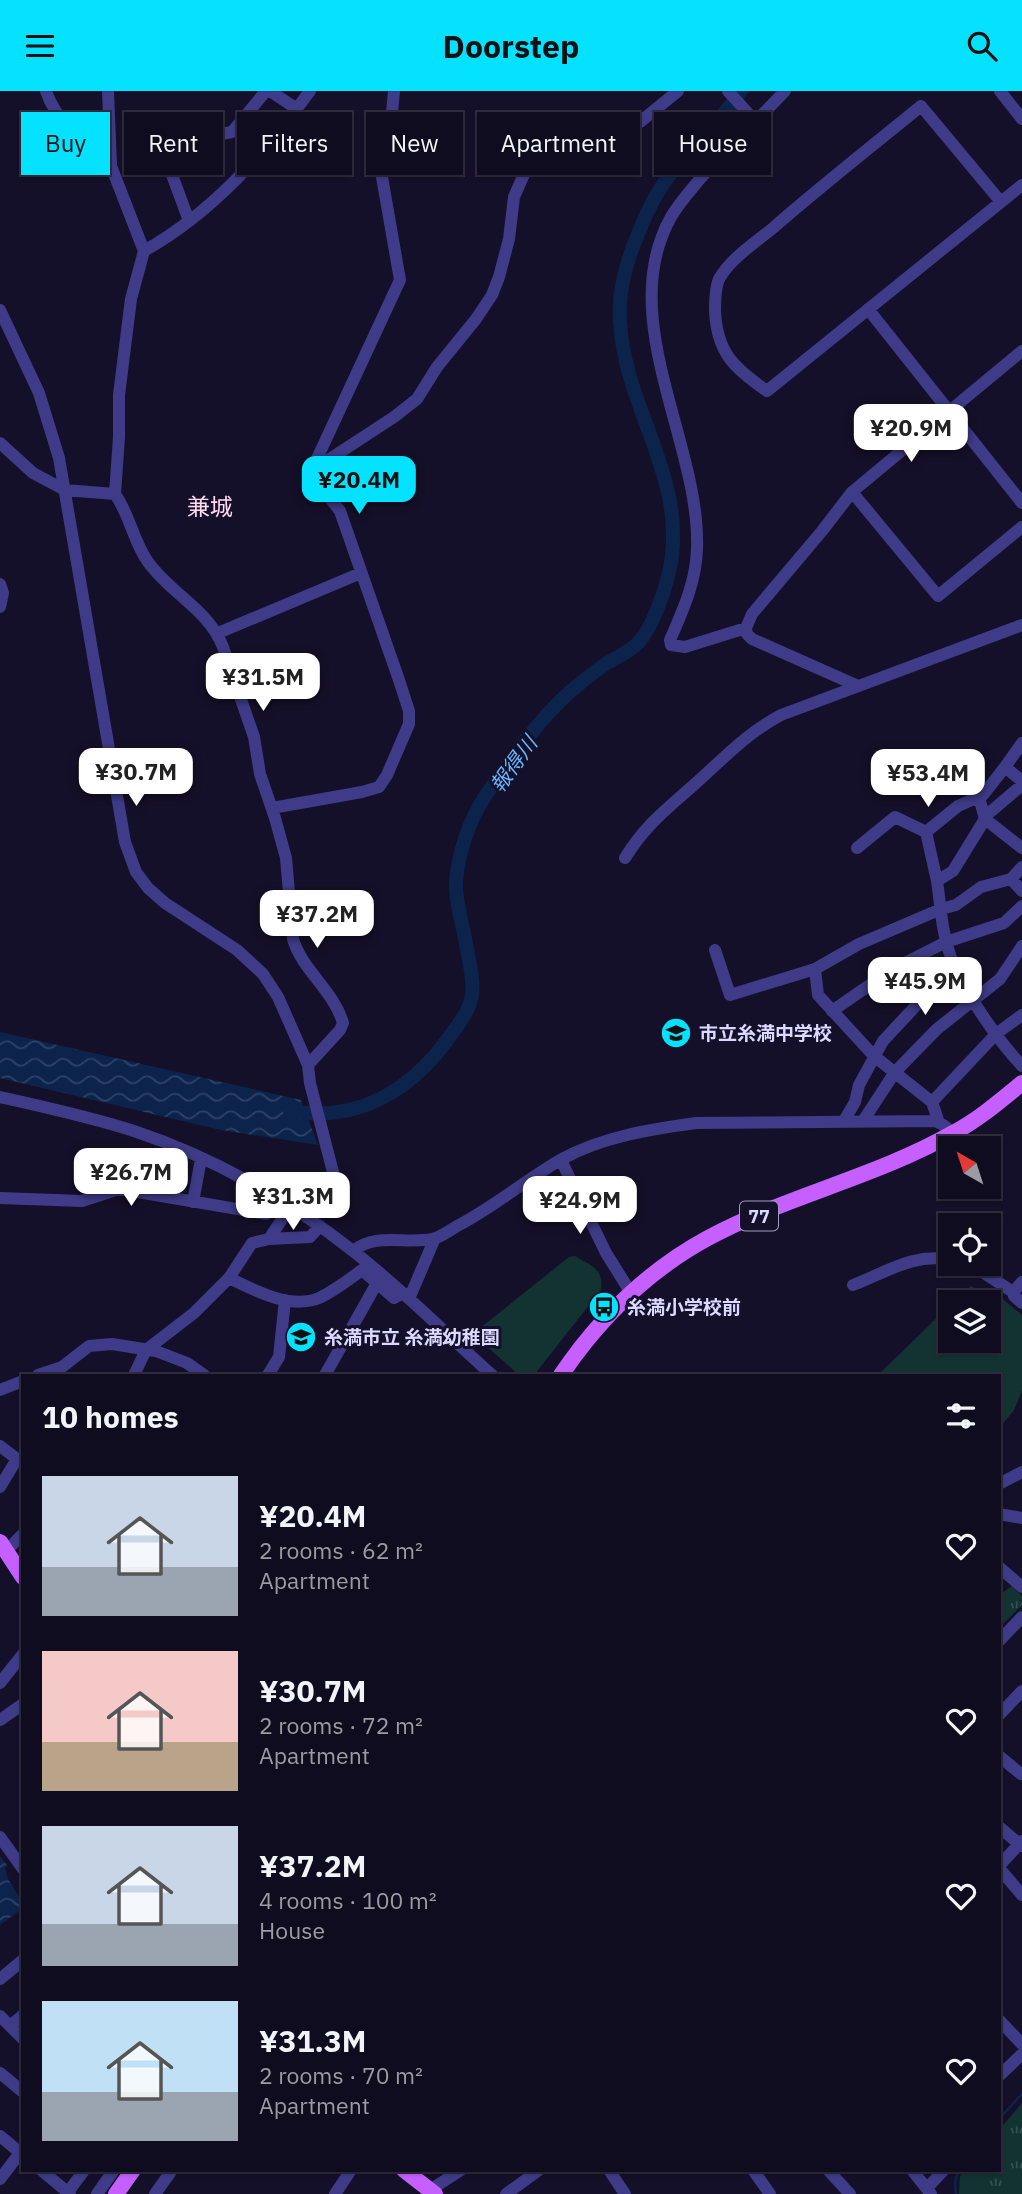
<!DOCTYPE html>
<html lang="en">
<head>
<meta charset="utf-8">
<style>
  :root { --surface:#100c1f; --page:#191528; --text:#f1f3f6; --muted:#9c9ba4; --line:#302c3d; --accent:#04e2ff }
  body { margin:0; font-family:"IBM Plex Sans","Noto Sans JP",sans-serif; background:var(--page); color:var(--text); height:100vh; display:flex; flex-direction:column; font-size:26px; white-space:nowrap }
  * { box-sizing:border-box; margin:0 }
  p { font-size:23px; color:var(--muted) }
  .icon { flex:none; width:38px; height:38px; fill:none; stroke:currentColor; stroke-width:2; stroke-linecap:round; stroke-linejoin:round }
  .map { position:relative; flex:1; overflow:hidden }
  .details { position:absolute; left:21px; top:1283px; width:980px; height:798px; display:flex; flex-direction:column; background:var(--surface); border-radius:0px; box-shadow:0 2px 5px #0004,0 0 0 2px var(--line) }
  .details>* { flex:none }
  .banner { position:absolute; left:21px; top:21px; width:980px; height:63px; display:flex; gap:14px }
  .needle { width:46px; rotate:321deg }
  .fabs { position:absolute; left:938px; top:1045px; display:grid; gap:14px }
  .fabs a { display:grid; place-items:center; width:63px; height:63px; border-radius:0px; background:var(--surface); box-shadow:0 2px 5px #0004,0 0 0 2px var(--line); font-size:35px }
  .price { position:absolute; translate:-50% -60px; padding:0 16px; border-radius:14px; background:#fff; color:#222; font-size:23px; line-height:46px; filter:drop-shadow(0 2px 4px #0008) }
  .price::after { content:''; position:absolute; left:50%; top:42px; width:21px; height:16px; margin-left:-10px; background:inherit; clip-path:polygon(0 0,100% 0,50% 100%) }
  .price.current { background:var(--accent); color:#111 }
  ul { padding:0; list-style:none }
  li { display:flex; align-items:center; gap:21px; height:175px; padding:0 21px }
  li span { display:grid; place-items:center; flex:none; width:196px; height:140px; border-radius:0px; color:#555 }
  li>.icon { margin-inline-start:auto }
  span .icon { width:84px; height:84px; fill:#fffc; stroke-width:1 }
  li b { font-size:30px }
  h2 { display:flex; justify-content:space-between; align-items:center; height:84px; padding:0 21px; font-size:30px }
  .tag { padding:0 24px; border-radius:0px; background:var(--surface); box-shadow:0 2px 5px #0004,0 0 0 2px var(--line); font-size:24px; line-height:63px }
  .tag.current { background:var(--accent); color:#111 }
  header { display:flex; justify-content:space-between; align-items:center; height:91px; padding:0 21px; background:var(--accent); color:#111; font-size:32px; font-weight:700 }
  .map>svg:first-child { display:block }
  .grass { fill:url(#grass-tufts) }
  .pitch { fill:#133332 }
  .water { fill:url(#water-waves) }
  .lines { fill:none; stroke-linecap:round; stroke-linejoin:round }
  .stream { stroke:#0c234c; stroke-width:2.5 }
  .river { stroke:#0c234c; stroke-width:14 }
  .minor { stroke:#3f3b88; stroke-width:12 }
  .major { stroke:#c55fff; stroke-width:16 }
  .labels { text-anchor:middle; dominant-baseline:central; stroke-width:6; stroke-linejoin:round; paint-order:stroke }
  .shield { fill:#151029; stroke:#a19cbf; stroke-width:2 }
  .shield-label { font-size:18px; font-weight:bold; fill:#ddd8ff }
  .poi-label { font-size:19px; font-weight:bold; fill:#ddd8ff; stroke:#151029; text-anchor:start }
  .water-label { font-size:21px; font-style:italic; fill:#66b6ff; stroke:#151029 }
  .quarter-label { font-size:23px; fill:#ffdaf1; stroke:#151029 }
</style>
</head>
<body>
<header><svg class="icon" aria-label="menu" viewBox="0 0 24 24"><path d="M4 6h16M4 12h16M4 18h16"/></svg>Doorstep<svg class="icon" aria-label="search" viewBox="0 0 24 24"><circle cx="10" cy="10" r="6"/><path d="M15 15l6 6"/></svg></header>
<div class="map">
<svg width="1022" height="2103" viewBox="0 0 1022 2103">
  <defs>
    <pattern id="grass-tufts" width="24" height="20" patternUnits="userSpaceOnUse" patternTransform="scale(1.75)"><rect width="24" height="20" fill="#133332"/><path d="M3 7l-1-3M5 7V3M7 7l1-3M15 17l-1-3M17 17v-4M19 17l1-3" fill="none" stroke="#355051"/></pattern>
    <pattern id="water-waves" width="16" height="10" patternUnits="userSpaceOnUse" patternTransform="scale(1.75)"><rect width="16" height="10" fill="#0c234c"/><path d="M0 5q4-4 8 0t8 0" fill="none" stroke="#2f4267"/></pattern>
  </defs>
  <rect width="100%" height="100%" fill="#151029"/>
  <path class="grass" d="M1012,1495L1022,1505V1514L999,1537V1504Z
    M1022,2012V2103H959L960,2085L966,2079H999V2039Z"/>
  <path class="pitch" d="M575,1165C591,1175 604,1177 601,1199L534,1284H519L483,1252L479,1238L569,1166Z
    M971,1195L987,1204L993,1200L1022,1224V1300L1014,1319L1001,1335L999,1347V1284H878L950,1214V1250H989V1211H954Z"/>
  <path class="water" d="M0,941L301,1009L318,1054L221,1039L0,987Z
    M0,1765L7,1774L5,1778L8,1788L23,1812V1817L0,1834Z"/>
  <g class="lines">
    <path class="stream" d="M999,2028L1022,2003
      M956,2103L955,2091L958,2079"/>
    <path class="river" d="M290,1020C357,1032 410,1000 448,948C457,935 470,920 472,904C474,887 469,870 466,853C463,834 455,810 456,791C458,763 469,730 484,707C509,670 538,629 572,599C583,590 595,580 607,572C617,566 631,560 639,551C653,535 664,502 669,482C690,389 624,318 620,230C618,202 627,169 638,143C646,122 657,100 671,82C694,54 721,30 741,0"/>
    <path class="minor" d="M46,0C57,33 83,48 109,67
      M108,0L111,75L144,160L131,208L119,304V346L115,403C130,424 133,450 148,471C171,503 209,519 223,556L254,646L260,683L275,727L286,767L293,848C302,879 334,900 343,932L340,939L308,974
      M270,0L297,18
      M728,0L755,30
      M1000,0L1022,28
      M1001,111L921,15C871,56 821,95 773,137C755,152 731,167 719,188C715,197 715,210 715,220C717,262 734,277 767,300L1001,111L1022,94
      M189,130L161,54L232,41L266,0
      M144,160C213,121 264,63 310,0
      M868,218L1022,412
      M0,219L39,302L59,367L125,751L136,781L148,797L165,812L237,859L263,883L278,906L308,974L310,992L334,1085C333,1100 328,1111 315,1119
      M0,352L33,382L65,399L115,403
      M313,379L394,326L417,308L437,276L476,228L492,204L499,186L509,148L514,106L525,81L539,69L584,58L606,49L640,31L678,0
      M852,401L938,505L1022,436
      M0,493L3,502L0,516
      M746,537L685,556L671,554L670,549C683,519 696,491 697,458C701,353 614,227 671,126C679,112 690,100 700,88C727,57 757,30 785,0
      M218,542L361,482
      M858,595L752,548L747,543L746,537L752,523L822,440L852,401L1022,260
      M1022,652L1005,676L1022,690
      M1022,694L988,723L953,780L937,790C940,810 941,831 946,850C955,889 995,946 1022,975
      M979,706L985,728L1022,757
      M272,717L362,701L379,696L387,684L409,633V620L399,589L340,420L313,385L315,372L400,189L382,86L384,59L392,22L394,0
      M857,757L895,726L926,741
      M625,767C646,733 667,718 696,692C724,667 747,642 781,624L1022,534
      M1022,776L1011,788L1022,800
      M937,790L926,741L958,715L983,704L1005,676
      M715,859L730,904L815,878L859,853L941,818L956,814L981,796L1011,788
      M815,878L818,904L874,965L932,1011
      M832,920L893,878L946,851L1004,832L1022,815
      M0,1006C45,1016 91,1026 134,1040C212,1066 289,1109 353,1160C402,1198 446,1243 492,1284
      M844,1030L855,1011L859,994L883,950L925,905L958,883
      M863,1030L895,981L937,938L1000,888L1022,855
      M939,1032L932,1011L996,943L1022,924
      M561,1069L606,1162L631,1202
      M0,1107L82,1110L116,1099H126L266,1123
      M193,1111L201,1068
      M269,1148L290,1116
      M353,1160C377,1140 409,1155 436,1147C444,1144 452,1138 459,1134C495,1115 527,1088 562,1068C602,1046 651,1038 696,1032L937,1030L946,1036L952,1043
      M964,1172L981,1180L1013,1201
      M229,1187C254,1199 290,1219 319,1207C334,1200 348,1189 362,1179L394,1207L403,1202
      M1022,1191L1013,1201L1014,1205L1022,1212
      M853,1194C885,1182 915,1161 950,1169
      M409,1208L435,1147
      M38,1284L62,1276L89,1255L112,1253L156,1260L187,1272L204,1284
      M134,1284L146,1259L194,1222L229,1187L252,1152L269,1148L310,1146L320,1135
      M268,1284L279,1266L285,1209
      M325,1284L377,1192
      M0,1299L23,1290
      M0,1355L17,1368L0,1396
      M999,1393L1022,1381
      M999,1423L1022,1427
      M6,1460L23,1443
      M999,1476L1022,1496
      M999,1550L1022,1526
      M0,1592L23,1563
      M999,1624L1022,1600
      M0,1629L23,1613
      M999,1665L1021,1683
      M999,1736L1022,1755
      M0,1746L23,1778
      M999,1775L1022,1750
      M999,1777L1022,1804
      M0,1888L23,1869
      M0,1925L23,1948
      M999,1929L1022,1953
      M10,1935L23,1924
      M0,1982L23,2001
      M999,1985L1022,1963
      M0,2045L23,2064
      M41,2079L70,2103
      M609,2079L625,2103
      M753,2079L770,2103
      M828,2079L850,2103
      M912,2079L931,2103
      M0,2088L23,2058
      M927,2097L944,2079
      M430,2099L461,2079
      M68,2101L83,2081
      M97,2103L114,2079
      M155,2103L172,2079
      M335,2103L351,2079
      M506,2103L539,2079"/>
    <path class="major" d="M561,1284C599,1228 647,1180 708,1147C786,1105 876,1086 953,1042C978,1029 1000,1010 1022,992
      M0,1451L23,1486
      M404,2079L435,2103
      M116,2103L133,2079"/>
  </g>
  <defs>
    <g id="school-disc" transform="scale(1.575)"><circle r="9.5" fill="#04e2ff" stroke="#151029"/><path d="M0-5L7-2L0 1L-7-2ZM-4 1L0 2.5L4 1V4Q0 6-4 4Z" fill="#111"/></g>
    <g id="bus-disc" transform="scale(1.575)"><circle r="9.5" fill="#04e2ff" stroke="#151029"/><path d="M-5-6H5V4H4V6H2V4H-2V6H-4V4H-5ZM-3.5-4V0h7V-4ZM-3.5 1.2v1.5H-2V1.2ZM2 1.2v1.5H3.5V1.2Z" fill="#111"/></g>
  </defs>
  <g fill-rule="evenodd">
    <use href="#school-disc" x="676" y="942"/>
    <use href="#bus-disc" x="604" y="1216"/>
    <use href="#school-disc" x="301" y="1246"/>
  </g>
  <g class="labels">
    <rect class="shield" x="740" y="1110.5" width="38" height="29" rx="5"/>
    <g class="shield-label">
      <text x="759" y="1125">77</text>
    </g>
    <g class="poi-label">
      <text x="699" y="942">市立糸満中学校</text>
      <text x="627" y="1216">糸満小学校前</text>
      <text x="324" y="1246">糸満市立 糸満幼稚園</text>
    </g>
    <g class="water-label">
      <text transform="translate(513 673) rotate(-54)">報得川</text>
    </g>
    <g class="quarter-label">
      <text x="210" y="415">兼城</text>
    </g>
  </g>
</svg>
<div class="fabs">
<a><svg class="needle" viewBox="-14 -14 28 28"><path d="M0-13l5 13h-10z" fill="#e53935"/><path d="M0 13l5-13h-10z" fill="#9c9ba4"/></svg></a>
<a><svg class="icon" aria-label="locate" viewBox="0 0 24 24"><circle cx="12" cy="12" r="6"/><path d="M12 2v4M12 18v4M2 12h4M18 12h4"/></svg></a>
<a><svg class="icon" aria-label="layers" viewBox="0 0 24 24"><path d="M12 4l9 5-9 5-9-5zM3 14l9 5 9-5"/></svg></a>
</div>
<b class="price" style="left:911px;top:373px">¥20.9M</b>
<b class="price current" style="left:359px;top:425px">¥20.4M</b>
<b class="price" style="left:263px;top:622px">¥31.5M</b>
<b class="price" style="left:136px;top:717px">¥30.7M</b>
<b class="price" style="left:928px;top:718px">¥53.4M</b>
<b class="price" style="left:317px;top:859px">¥37.2M</b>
<b class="price" style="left:925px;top:926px">¥45.9M</b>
<b class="price" style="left:131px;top:1117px">¥26.7M</b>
<b class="price" style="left:293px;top:1141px">¥31.3M</b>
<b class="price" style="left:580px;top:1145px">¥24.9M</b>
<div class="banner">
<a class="tag current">Buy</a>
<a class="tag">Rent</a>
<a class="tag">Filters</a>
<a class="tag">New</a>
<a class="tag">Apartment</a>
<a class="tag">House</a>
</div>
<section class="details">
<h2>10 homes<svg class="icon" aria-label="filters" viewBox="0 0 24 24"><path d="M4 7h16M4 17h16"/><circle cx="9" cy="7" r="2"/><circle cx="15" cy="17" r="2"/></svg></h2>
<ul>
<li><span style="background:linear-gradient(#c9d6e8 65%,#9aa5b1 0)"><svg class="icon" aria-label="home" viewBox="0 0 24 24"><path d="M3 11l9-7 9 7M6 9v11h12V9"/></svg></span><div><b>¥20.4M</b><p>2 rooms · 62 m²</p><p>Apartment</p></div><svg class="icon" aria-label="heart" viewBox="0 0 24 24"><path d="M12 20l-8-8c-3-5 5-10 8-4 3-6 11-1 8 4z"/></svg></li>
<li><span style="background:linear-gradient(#f6c9c9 65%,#b9a48a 0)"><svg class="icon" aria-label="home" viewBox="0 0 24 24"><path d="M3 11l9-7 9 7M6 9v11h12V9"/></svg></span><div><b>¥30.7M</b><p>2 rooms · 72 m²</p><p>Apartment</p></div><svg class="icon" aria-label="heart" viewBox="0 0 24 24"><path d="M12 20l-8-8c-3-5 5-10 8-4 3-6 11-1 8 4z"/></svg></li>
<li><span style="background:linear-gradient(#c9d6e8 70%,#9aa5b1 0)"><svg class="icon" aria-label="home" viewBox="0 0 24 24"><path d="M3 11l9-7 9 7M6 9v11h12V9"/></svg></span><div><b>¥37.2M</b><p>4 rooms · 100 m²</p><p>House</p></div><svg class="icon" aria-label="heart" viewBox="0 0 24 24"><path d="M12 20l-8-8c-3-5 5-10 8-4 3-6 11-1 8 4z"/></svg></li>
<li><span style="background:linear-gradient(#bfe0f5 65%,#9aa5b1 0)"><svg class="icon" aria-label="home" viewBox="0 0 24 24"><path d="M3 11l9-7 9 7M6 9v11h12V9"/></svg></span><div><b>¥31.3M</b><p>2 rooms · 70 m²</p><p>Apartment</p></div><svg class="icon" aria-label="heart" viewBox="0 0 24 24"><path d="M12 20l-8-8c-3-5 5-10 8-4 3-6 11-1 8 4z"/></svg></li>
</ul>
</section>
</div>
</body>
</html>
